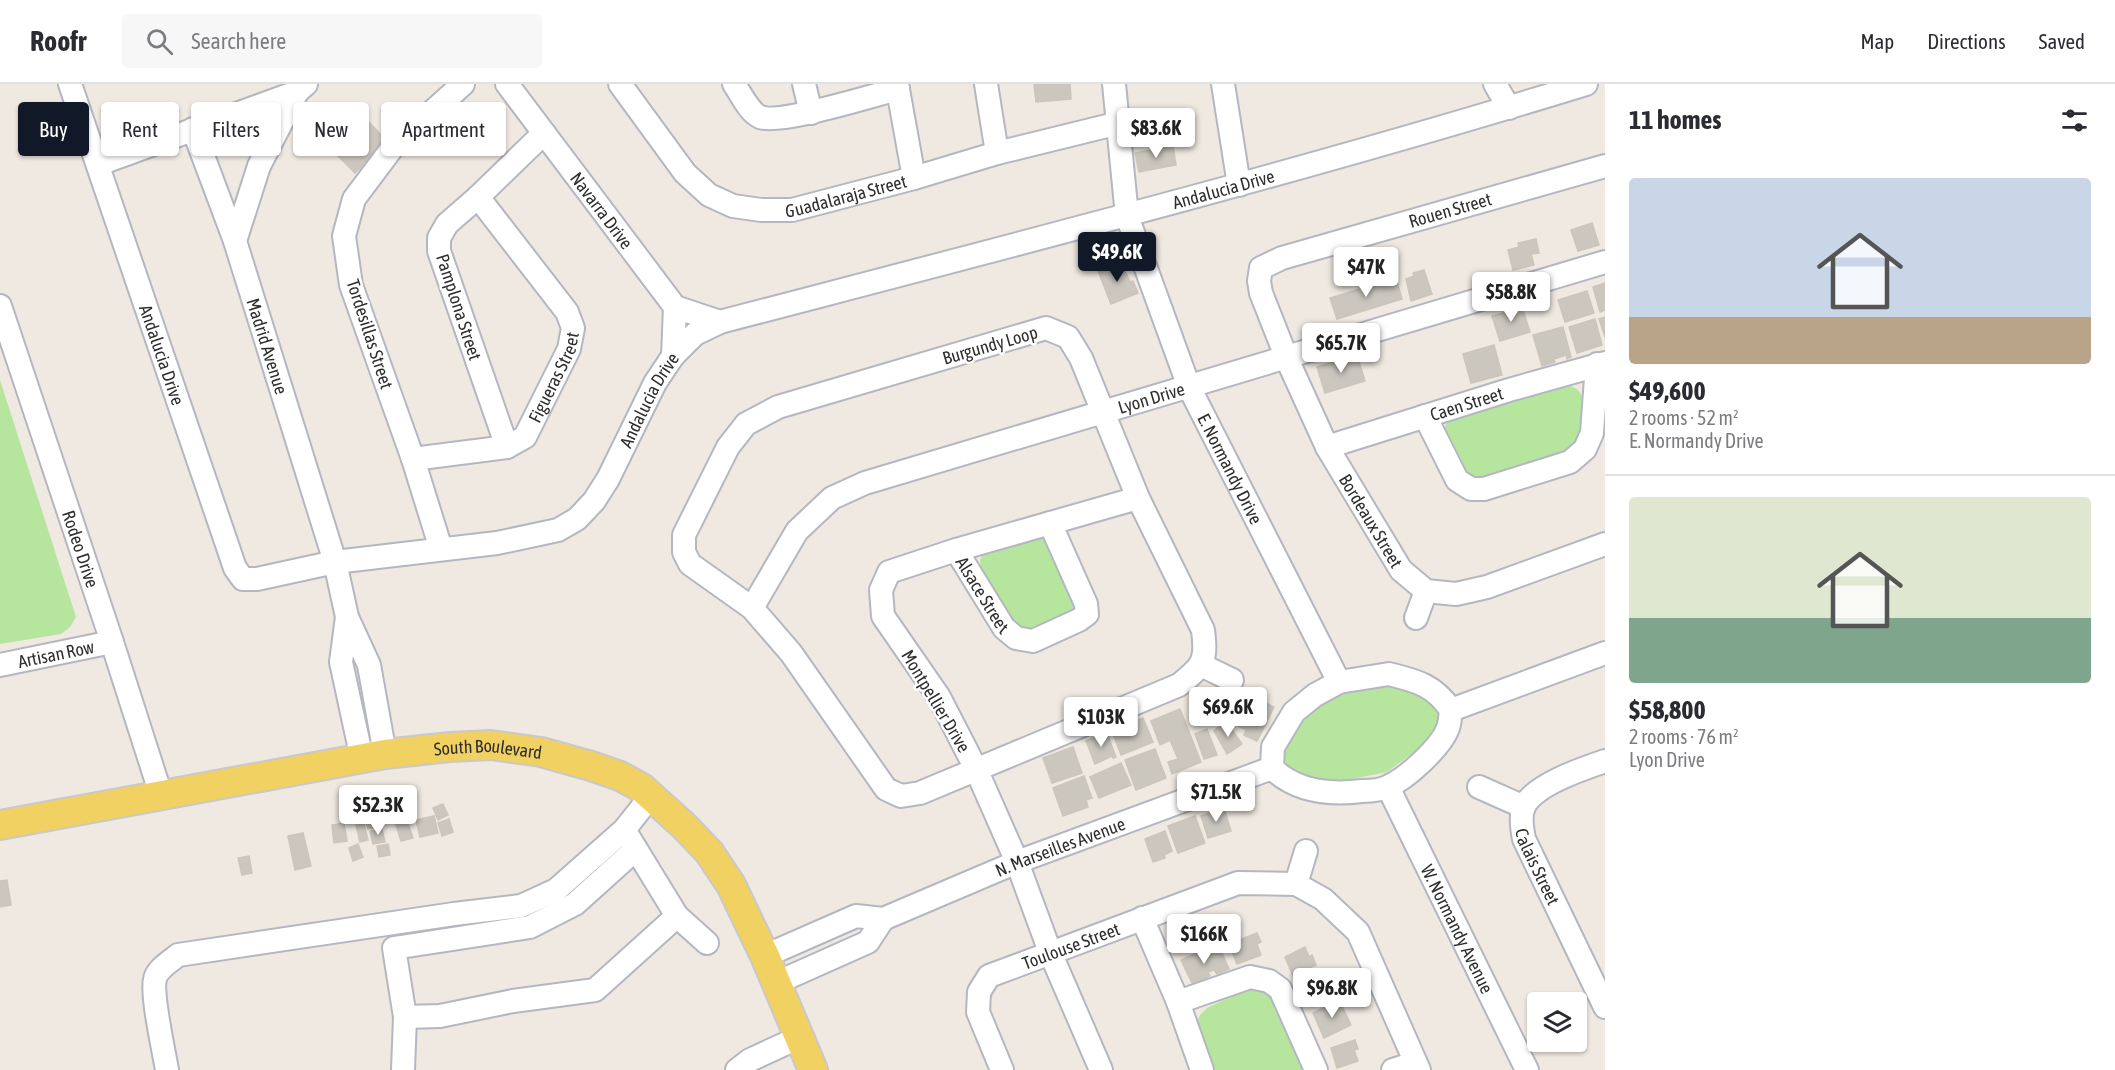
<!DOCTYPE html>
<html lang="en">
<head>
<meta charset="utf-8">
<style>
  :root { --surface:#fff; --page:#f7f7f7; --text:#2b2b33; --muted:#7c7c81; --line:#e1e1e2; --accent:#111827 }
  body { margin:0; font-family:"Asap Condensed",sans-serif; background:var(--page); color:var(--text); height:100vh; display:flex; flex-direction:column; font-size:22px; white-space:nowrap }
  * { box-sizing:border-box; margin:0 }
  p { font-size:20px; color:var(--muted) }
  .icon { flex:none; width:33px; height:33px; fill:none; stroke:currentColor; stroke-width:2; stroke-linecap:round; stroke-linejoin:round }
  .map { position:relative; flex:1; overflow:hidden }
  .side { display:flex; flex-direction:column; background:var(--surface); width:510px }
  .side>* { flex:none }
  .top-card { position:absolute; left:18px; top:18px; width:570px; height:54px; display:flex; gap:12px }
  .buttons { position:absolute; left:1527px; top:908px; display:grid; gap:12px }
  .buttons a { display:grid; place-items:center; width:60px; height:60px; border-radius:6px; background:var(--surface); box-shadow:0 2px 4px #0004; font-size:30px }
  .price { position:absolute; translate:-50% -51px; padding:0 14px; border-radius:6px; background:#fff; color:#222; font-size:20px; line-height:39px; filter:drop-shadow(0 2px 3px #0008) }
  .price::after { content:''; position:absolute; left:50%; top:36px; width:18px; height:14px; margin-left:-9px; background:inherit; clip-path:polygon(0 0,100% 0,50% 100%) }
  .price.on { background:var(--accent); color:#fff }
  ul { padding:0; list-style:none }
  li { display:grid; align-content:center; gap:12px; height:318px; padding:0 24px }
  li+li { border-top:2px solid var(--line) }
  li span { display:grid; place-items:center; height:186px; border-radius:6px; color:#555 }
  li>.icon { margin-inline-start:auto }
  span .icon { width:108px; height:108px; fill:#fffc; stroke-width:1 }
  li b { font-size:26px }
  h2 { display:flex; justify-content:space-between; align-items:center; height:72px; padding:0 24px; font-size:26px }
  .pill { padding:0 21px; border-radius:6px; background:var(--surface); box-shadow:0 2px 4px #0004; font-size:21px; line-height:54px }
  .pill.on { background:var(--accent); color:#fff }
  header { display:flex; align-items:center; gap:36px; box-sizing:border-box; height:84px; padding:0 30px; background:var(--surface); border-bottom:2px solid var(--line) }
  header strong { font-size:28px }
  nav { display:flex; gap:33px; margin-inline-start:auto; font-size:21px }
  .search { width:420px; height:54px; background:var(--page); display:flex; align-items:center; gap:15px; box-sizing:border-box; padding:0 21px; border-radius:6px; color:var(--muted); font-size:22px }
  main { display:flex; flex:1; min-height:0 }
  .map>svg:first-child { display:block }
  .green { fill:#b6e59e }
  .building { fill:#cbc7bf; stroke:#cbc5ba; stroke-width:1.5 }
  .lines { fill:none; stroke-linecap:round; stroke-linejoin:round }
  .minor-casing { stroke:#b4b7c1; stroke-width:26 }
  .major-casing { stroke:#c9c9c9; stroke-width:32 }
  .minor { stroke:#fff; stroke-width:22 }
  .major { stroke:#f2d163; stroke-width:28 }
  .labels { text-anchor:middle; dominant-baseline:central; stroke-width:5; stroke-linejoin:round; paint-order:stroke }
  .street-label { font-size:18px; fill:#2e2e2e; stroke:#fff }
</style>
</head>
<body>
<header>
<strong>Roofr</strong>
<div class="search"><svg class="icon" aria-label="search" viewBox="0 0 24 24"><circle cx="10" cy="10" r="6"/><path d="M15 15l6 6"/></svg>Search here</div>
<nav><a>Map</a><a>Directions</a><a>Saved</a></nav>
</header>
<main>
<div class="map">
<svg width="1605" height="986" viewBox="0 0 1605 986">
  <rect width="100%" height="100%" fill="#efe9e1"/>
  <path class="green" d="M0,296L76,533L70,543L61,550L0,560Z
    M1568,301C1574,303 1581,306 1582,314C1585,327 1579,351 1573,363L1480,396H1472L1464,388L1444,346L1447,338Z
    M1043,453L1049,455L1077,519L1073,531L1028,546L1020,544L1014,538L981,489L980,476L984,467Z
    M1380,598L1421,606L1436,617L1440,633L1430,656L1387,688L1333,699L1315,698L1291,688L1281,673L1296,637L1322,618Z
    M1253,902L1262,904L1270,911L1307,986H1215L1196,942L1200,931L1207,924Z"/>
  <path class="building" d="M1034,0H1070L1071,15L1036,18Z
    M366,35L387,57L355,89L333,67Z
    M1173,62L1176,81L1139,88L1135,69Z
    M1592,139L1599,161L1578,167L1571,146Z
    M1536,155L1539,169L1531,170L1534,181L1513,186L1508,166L1519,163L1518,159Z
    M1121,178L1130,198L1133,197L1138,209L1111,220L1098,187Z
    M1424,186L1432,210L1411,217L1406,195L1414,192L1413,189Z
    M1396,194L1402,215L1337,235L1330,214Z
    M1605,199V226L1600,228L1593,203Z
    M1587,207L1594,229L1565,238L1558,216Z
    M1521,219L1530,248L1500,257L1492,232L1511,227L1510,223Z
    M1605,233V253L1599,235Z
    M1595,235L1602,261L1577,269L1569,243Z
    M1563,243L1571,273L1567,275L1566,271L1554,275L1555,278L1542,282L1533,251Z
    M1494,261L1502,291L1471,299L1463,270Z
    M1357,271L1365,297L1325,309L1317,283Z
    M1252,612L1274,623L1257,657L1244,651L1246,646L1236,641L1238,636L1230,632L1239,616L1248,621Z
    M1180,625L1201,678L1172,690L1168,678L1178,675L1170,656L1160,661L1151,637Z
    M1143,634L1153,658L1121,671L1112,647Z
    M1226,637L1242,660L1227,670L1214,647Z
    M1207,645L1217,671L1204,675L1195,650Z
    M1107,649L1116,673L1113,674L1112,672L1095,680L1086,657Z
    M1073,663L1082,689L1052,699L1043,674Z
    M1155,665L1166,694L1136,706L1125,676Z
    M1121,679L1131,701L1099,714L1090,693Z
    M1084,692L1092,714L1086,716L1088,723L1063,732L1053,704Z
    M443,720L448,731L438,736L433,724Z
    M1224,724L1231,747L1208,754L1201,732Z
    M404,728L413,754L401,757L393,731Z
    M379,732L382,742L368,745L365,735Z
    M434,732L438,749L420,753L416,736Z
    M1195,732L1205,759L1178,769L1168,742Z
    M449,735L453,748L442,752L438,739Z
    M344,739L347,757L334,759L332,741Z
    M364,740L368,756L360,758L356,741Z
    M382,745L385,758L373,760L370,747Z
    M1165,747L1172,767L1164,771L1165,774L1153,778L1145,755Z
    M303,749L311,782L295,786L288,752Z
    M358,760L363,773L353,777L349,764Z
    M388,760L390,771L379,773L377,762Z
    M249,772L252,789L242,791L238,774Z
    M7,796L11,821L0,823V797Z
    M1257,849L1261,858L1257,860L1261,871L1237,880L1229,860Z
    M1305,863L1309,873L1312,871L1316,881L1293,892L1285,873Z
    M1220,864L1229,885L1217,890L1214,886L1208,888L1210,892L1193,901L1181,876L1205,865L1207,870Z
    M1324,886L1335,912L1312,923L1302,897Z
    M1339,916L1351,941L1324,954L1313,929Z
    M1355,956L1358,965L1354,966L1358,977L1337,984L1331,964Z"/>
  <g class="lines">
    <g class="minor-casing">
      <g id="minor">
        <path id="s1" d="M70,0L235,484L243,495H257L335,478L497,459L558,446L577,435L594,417L608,395L655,299L673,272L695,250L720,238C1010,162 1300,88 1586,0"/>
        <path id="s2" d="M306,0L297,8L259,82L235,157L335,478L347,533L369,581L385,670"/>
        <path id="s3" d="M507,0L675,223"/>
        <path id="s4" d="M620,0L685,89L709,111L733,122L761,126H792L914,94L997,69L1119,39"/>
        <path d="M734,0C741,10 749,28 760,33C779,41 874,11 898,5"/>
        <path d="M804,0L811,29"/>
        <path d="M897,0L914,94"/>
        <path d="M986,0L997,69"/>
        <path id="s5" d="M1114,0L1127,132L1189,303L1339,598"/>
        <path d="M1223,0L1239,101"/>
        <path d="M1495,0L1509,24"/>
        <path d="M193,45L235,157"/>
        <path d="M99,80L297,8"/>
        <path id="s6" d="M1605,82L1282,174L1261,184L1259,197L1261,209L1287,275L1327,363L1401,486L1426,507L1456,510L1487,503L1605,460"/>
        <path id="s7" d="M0,222L112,558L161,711"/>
        <path d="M675,223L720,238"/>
        <path d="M1046,244L1068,253L1081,274L1138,414L1203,546C1207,577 1203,582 1179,601L920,709L901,712L886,705L791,569L752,524L690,480L684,468V451L728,363L746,340L778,323Z"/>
        <path d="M673,272L675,223"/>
        <path d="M1425,332L1457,396L1471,405H1484L1570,378L1585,365L1592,349L1597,280"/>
        <path d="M507,363L439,167V154L447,140L478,113L544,49"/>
        <path id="s8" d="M1327,363L1509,306L1605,279"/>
        <path id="s9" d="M413,375L507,363L525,353L569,265L573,244L567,228L478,113"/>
        <path d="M441,465L413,375L351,201L344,152L354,115L393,63L463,0"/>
        <path id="s10" d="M956,466L1004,544L1016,554L1033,557L1079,536L1087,530L1086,520L1050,439"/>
        <path id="s11" d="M752,524L797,447L832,414L865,399L1605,178"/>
        <path d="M347,533L341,578L362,675"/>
        <path d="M1416,534L1426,507"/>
        <path id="s12" d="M0,581L112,558"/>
        <path d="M1201,581L1232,596"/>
        <path d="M1389,590C1417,597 1434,601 1451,626C1450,632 1450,639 1448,644C1441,663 1407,694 1389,702C1382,706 1370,707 1362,707C1329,711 1296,708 1272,684L1273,663L1294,628L1315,611L1339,598Z"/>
        <path d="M1451,626L1605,569"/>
        <path id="s13" d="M1605,677C1582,685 1536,700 1524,722C1520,731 1522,745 1524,755L1605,923"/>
        <path id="s14" d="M1388,703L1527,986"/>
        <path d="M1479,703L1524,723"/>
        <path d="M628,752L677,832L707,859"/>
        <path d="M1296,800L1306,767"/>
        <path d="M1142,834L1178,918L1202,986"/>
        <path id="s15" d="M765,872L856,832L883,835L1017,778L1272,684"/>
        <path d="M776,899L868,858L883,835"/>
        <path d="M1178,918L1250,893L1269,897L1280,905L1316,986"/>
        <path d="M405,933L440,932L513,917L595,906L677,832"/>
        <path d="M167,986C164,968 151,910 155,895C157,885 171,877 178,871L454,830L521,822L556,806L624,746L643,722L653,714"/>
        <path d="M403,986L405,933L394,864L530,843L575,820L636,765"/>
        <path d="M737,986L750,976L800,953"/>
        <path id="s16" d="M1002,986L978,928L979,908L989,892L1238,799L1296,800L1323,815L1358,848L1419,986"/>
        <path d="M1101,986L1050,868L1017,778L976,685L939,613L883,532L881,506L889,488L956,466L1138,414"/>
        <path d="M1393,986L1415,979"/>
      </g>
    </g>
    <g class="major-casing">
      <g id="major">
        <path id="s17" d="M0,741L385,670L450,663L491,661L541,668L591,682L620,692L642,704L684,742L709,768L731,801L765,872L813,986"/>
      </g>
    </g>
    <use href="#minor" class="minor"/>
    <use href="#major" class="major"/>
  </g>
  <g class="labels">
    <g class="street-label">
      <text stroke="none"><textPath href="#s1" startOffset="1636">Andalucia Drive</textPath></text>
      <text stroke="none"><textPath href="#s4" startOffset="284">Guadalaraja Street</textPath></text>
      <text stroke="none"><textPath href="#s3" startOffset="158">Navarra Drive</textPath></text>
      <text transform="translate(1450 126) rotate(-16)">Rouen Street</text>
      <text transform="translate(459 223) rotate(72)">Pamplona Street</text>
      <text transform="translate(370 250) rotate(72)">Tordesillas Street</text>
      <text stroke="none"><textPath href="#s2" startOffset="284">Madrid Avenue</textPath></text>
      <text transform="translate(990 261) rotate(-16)">Burgundy Loop</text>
      <text stroke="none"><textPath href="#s1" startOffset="286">Andalucia Drive</textPath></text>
      <text stroke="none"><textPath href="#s9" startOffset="182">Figueras Street</textPath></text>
      <text stroke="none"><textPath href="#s11" startOffset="472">Lyon Drive</textPath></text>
      <text stroke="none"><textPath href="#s1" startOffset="1006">Andalucia Drive</textPath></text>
      <text stroke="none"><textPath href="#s8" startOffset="146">Caen Street</textPath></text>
      <text stroke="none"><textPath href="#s5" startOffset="406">E. Normandy Drive</textPath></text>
      <text stroke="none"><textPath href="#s6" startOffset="638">Bordeaux Street</textPath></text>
      <text stroke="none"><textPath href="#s7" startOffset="256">Rodeo Drive</textPath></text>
      <text stroke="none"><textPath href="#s10" startOffset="52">Alsace Street</textPath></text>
      <text stroke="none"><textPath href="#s12" startOffset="57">Artisan Row</textPath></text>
      <text transform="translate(936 617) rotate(59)">Montpellier Drive</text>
      <text stroke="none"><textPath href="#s17" startOffset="495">South Boulevard</textPath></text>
      <text stroke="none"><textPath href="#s15" startOffset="318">N. Marseilles Avenue</textPath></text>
      <text stroke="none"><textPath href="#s13" startOffset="158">Calais Street</textPath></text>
      <text stroke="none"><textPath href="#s14" startOffset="158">W. Normandy Avenue</textPath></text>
      <text stroke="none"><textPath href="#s16" startOffset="189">Toulouse Street</textPath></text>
    </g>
  </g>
</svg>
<div class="buttons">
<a><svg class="icon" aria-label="layers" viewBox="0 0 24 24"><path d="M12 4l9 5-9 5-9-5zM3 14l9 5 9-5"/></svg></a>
</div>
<b class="price" style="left:1156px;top:75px">$83.6K</b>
<b class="price on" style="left:1117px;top:199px">$49.6K</b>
<b class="price" style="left:1366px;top:214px">$47K</b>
<b class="price" style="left:1511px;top:239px">$58.8K</b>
<b class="price" style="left:1341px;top:290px">$65.7K</b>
<b class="price" style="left:1228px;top:654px">$69.6K</b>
<b class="price" style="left:1101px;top:664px">$103K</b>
<b class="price" style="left:1216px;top:739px">$71.5K</b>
<b class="price" style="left:378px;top:752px">$52.3K</b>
<b class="price" style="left:1204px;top:881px">$166K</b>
<b class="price" style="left:1332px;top:935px">$96.8K</b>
<div class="top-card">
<a class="pill on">Buy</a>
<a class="pill">Rent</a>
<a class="pill">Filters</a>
<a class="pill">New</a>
<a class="pill">Apartment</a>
</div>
</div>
<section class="side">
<h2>11 homes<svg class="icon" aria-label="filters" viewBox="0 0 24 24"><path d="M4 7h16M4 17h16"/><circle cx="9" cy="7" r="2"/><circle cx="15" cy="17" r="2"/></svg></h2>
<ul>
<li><span style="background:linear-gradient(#c9d6e8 75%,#b9a48a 0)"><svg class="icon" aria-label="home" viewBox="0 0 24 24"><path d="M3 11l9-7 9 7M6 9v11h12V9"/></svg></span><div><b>$49,600</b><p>2 rooms · 52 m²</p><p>E. Normandy Drive</p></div></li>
<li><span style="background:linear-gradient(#dfe7d0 65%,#7fa58c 0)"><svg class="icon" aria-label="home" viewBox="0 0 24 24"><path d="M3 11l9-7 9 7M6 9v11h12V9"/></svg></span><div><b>$58,800</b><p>2 rooms · 76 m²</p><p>Lyon Drive</p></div></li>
</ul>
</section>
</main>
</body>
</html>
